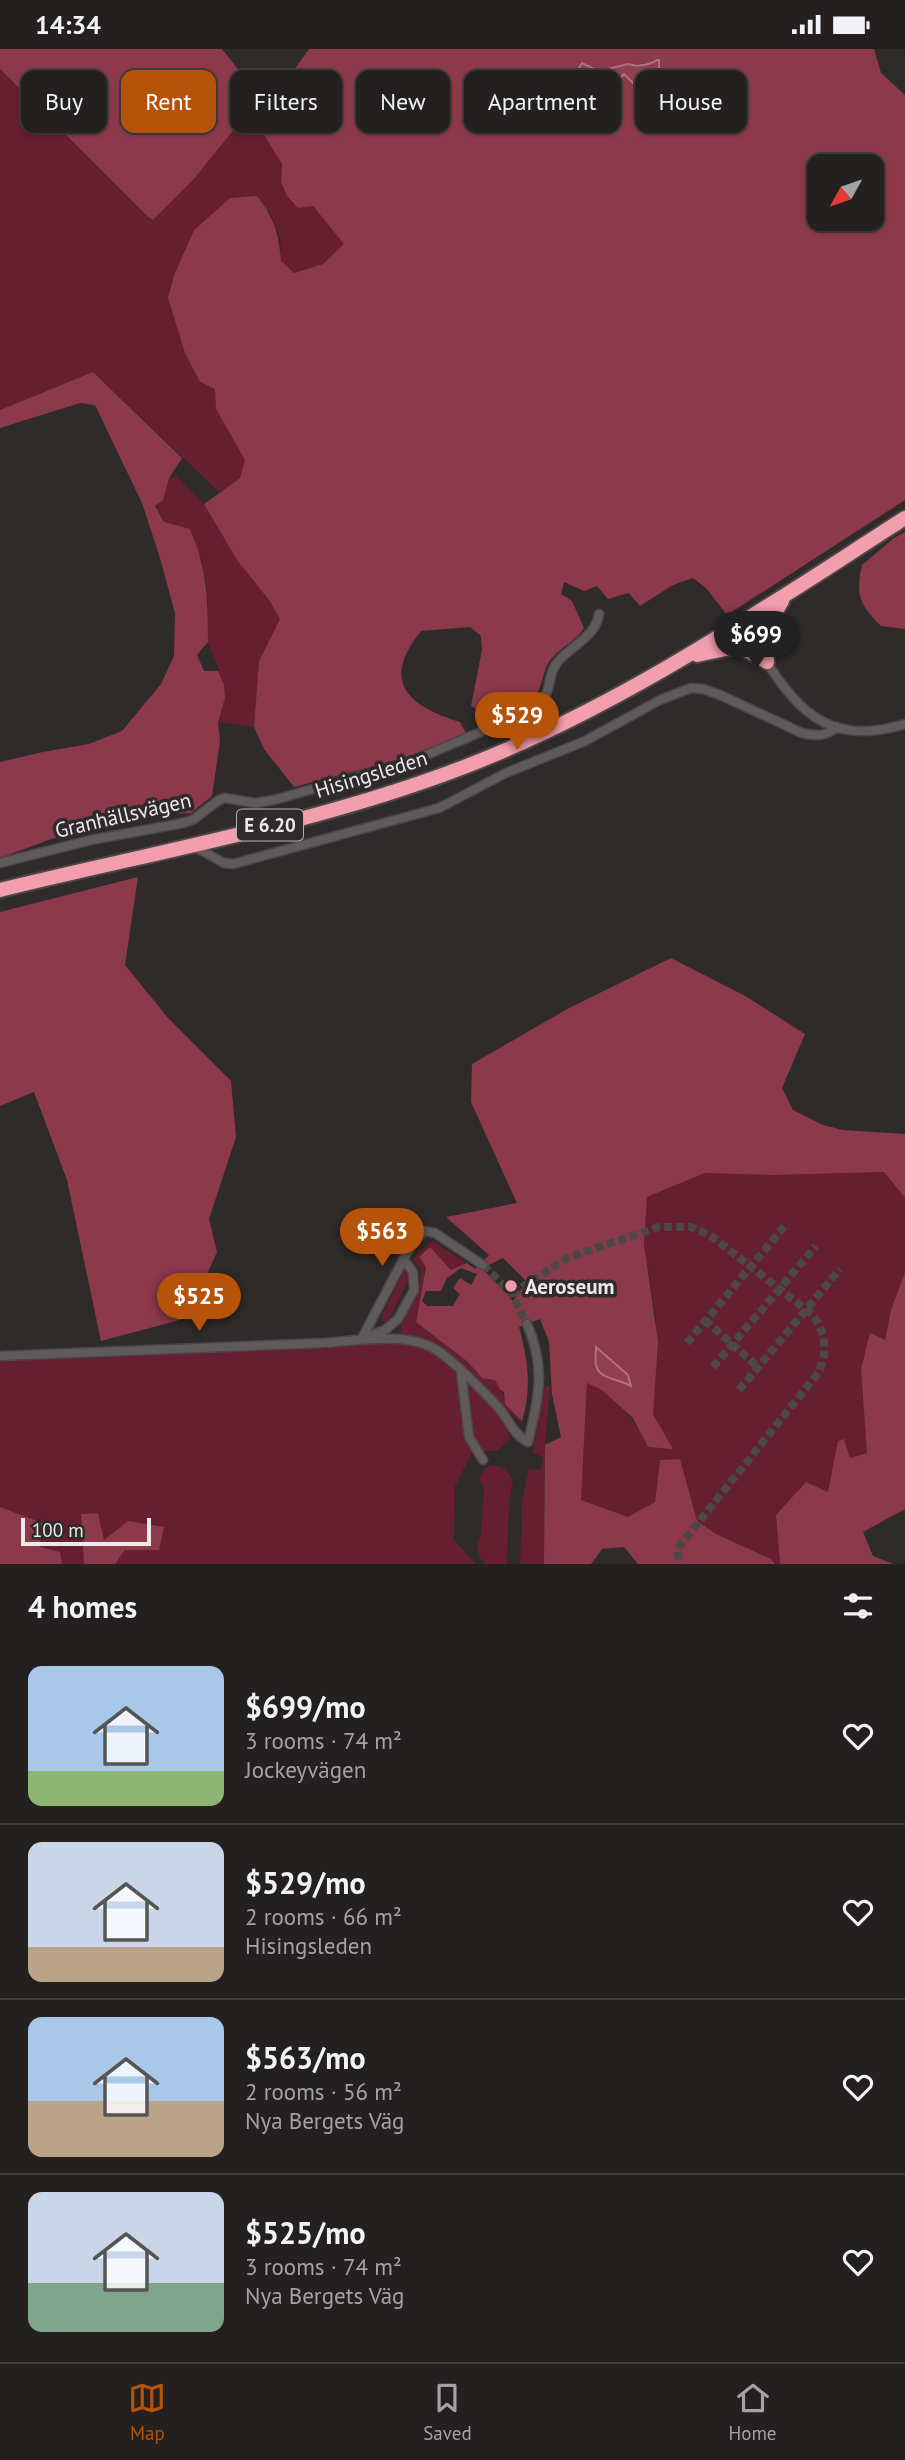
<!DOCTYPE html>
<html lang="en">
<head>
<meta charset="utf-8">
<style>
  :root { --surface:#242020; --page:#302d2d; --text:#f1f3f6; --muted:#a3a3a5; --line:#413e3e; --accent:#b45309 }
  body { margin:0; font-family:"PT Sans",sans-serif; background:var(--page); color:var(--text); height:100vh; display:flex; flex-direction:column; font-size:26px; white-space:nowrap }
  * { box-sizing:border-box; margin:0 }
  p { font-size:23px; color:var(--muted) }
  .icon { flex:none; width:38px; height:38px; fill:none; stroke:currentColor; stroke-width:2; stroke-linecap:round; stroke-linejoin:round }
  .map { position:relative; height:1515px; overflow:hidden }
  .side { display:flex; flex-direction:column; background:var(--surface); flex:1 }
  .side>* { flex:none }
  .guide { position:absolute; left:21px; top:21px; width:864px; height:63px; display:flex; gap:14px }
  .needle { width:46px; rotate:230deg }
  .controls { position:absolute; left:807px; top:105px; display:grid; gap:14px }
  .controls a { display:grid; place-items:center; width:77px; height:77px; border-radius:14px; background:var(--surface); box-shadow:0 2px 5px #0004,0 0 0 2px var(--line); font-size:35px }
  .scale { position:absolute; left:21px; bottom:18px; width:130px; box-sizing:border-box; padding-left:7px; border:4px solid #ede9ea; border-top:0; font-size:19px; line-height:24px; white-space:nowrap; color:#ede9ea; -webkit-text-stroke:5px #302b2b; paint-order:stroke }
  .price { position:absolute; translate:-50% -60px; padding:0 16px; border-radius:24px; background:var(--accent); color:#fff; font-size:23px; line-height:46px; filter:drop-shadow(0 2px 4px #0008) }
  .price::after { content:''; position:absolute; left:50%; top:42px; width:21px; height:16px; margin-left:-10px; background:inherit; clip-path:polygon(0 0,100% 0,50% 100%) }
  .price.on { background:#222; color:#fff }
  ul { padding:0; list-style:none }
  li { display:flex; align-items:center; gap:21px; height:175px; padding:0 28px }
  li+li { border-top:2px solid var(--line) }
  li span { display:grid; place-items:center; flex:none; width:196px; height:140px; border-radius:14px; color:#555 }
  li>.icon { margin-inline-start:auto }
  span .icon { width:84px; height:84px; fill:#fffc; stroke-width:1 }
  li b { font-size:30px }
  h2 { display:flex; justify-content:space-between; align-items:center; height:84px; padding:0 28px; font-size:30px }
  .tag { padding:0 24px; border-radius:14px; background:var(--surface); box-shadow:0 2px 5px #0004,0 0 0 2px var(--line); font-size:24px; line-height:63px }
  .tag.on { background:var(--accent); color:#fff }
  .status { display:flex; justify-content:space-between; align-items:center; height:49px; padding:0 35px; background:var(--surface); direction:ltr }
  .status svg { height:19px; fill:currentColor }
  .tab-bar { display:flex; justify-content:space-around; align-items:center; height:98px; border-top:2px solid var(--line); background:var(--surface); font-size:19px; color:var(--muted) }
  .tab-bar a { display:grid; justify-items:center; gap:4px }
  .tab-bar .on { color:var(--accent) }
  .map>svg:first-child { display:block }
  .green { fill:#661e31 }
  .forest { fill:#8c394c; fill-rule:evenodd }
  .water { fill:#933f52; stroke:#ae7280; stroke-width:2 }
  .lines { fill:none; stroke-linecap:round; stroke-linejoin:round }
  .street-tunnel { stroke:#4c4848; stroke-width:8; stroke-dasharray:8 4; stroke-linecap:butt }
  .street-casing { stroke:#4b4647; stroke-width:11 }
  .highway-casing { stroke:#4b4647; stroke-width:18 }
  .street { stroke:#615a5b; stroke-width:8 }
  .highway { stroke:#f39ead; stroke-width:14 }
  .poi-dot { fill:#f39aaa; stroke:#302b2b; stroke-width:2.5 }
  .labels { text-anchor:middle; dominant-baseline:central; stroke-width:7; stroke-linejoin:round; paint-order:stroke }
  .shield { fill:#302b2b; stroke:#b4b0b1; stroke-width:2 }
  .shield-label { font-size:19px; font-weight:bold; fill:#ede9ea }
  .street-label { font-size:21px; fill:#ede9ea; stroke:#302b2b }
  .poi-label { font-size:21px; font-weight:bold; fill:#ede9ea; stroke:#302b2b; text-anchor:start }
</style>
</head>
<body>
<div class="status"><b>14:34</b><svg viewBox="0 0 49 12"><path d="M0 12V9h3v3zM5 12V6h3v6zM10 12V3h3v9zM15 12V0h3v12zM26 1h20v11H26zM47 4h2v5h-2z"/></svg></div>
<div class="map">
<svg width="905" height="1515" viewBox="0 0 905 1515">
  <rect width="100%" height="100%" fill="#302b2b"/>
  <path class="green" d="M0,20L147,168L153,171L193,131L240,72L268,59L258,77L282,115L281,133L313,157L344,195L323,215L294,224L281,212L280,188L269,162L230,149L194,181L174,226L185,304L200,333L215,340L216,360L245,411L240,429L219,443L93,323L0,361Z
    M177,427L204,455L237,511L269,551L280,570L259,612L254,678L218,673L225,649L224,635L208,593V549L201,507L164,473L155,457L163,451L169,429Z
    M884,1123L905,1149V1223L891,1261L884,1292L870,1284L861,1319L867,1404L850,1410L844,1390L828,1443L776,1466L780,1515H775L771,1510L716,1485L697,1472L660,1412L655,1453L628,1468L581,1451L587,1333C619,1349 632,1367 648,1398L672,1399L653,1365L656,1269L644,1195L647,1148L705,1124L773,1126Z
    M432,1192L467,1214L451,1221L419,1209L426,1217L416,1273L468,1313L482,1328L495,1331L500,1341L525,1377L437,1298L404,1287L401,1283L402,1276L420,1236L421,1221L413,1211L418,1204Z
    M404,1221L408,1226V1232L388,1272L384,1274L381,1269Z
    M393,1294C414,1295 452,1304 459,1328C466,1352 466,1379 472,1404L455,1437L454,1491L476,1515H115L125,1501L104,1492L97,1464L81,1465L84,1515H62L59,1503L38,1497L48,1476L0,1458V1310L84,1306L108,1309L137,1304Z
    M463,1329C481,1346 507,1364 510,1390L497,1402H482L472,1391Z
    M545,1336L550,1338L545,1396L544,1515H520L522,1454L529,1419L541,1421L543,1408L533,1404Z
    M490,1417C502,1415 508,1422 513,1432L509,1453L507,1515H486L480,1509L477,1498L481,1484L484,1440L480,1430L483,1421Z"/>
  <path class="forest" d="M0,0H222L268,58L309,0H874L881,24L905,46V451L727,566L706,539L693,529L673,536L640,557L629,544L608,550L597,537L584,542L564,533L561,545L572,552L584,579C577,591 561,598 552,609C543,618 544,633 537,644C521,671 495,672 471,657L482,601L481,587L470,578L421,582C380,633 408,657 460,673L467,686L401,710L294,738L264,700L254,678L259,612L280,570L269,551L237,511L204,455L240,429L245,411L216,360L215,340L200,333L185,304L168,249L174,226L194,181L230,149L257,147C274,169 279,184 281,212L294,224L323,215L344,195L313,157L298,159L287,147L281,133L282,115L258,76L267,60L240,73L193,131L153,171L148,168L0,20ZM657,11L648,27L637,29L624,25L602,36L592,17C605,25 611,17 624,16C633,15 643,15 652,14ZM819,117H872V170H819Z
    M93,323L182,409L169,429L163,451L155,457L164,473L190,480C207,520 208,549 208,593L197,606L204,622H218L224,635L225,649L218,673L220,692L212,747L191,764L156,766L51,790L0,809V713L43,703L89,695L122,682L161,635L174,607L175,564L160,509L142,454L95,356L80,354L0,379V361Z
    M905,483V580L881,577C860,556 855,547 862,516L894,489Z
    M138,828L125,916L168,969L231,1032L236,1088L209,1170L217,1203L187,1269L101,1292L67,1131L34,1043L0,1057V863Z
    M671,909L747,948L805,985L782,1039L793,1061L823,1076L843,1081L905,1085V1149L884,1123L773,1126L705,1124L647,1148L644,1195L658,1293L653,1365L673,1400L648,1398L633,1369L602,1341L587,1334L581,1451L628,1468L655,1453L660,1411L680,1410L697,1472L716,1485L771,1510L775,1515H638L624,1498L602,1500L591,1515H544L545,1396L561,1388L552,1345L549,1293L540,1270L519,1278C528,1312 532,1338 522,1372L505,1355L504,1343L500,1341L495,1331L482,1329L468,1313L416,1273L426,1218L419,1208L430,1198L451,1221L467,1214L475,1220L489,1206L446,1168L517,1154L471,1053L472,1015L569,959ZM503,1209L527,1233L513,1252L482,1219ZM461,1219L477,1225L471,1236L460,1229L453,1239L460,1245L453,1257H427L422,1252L426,1242H441L447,1229ZM596,1298L628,1326L631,1331L630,1337C605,1320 596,1338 596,1298Z
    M905,1223V1460L863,1483L873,1507L893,1515H780L776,1466L806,1433L828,1443L838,1392L844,1390L850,1409L867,1404L861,1320L870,1284L885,1291L891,1261Z
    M0,1458L48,1476L38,1497L60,1503L62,1515H0Z
    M98,1464L104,1491L128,1472L164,1478L159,1501H125L115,1515H84L81,1465Z"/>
  <path class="water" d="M657,11H659V21C652,29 640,26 633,34L624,25L616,34L605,33L599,37L583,33L576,24L582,14L599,22L628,15C636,18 650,16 657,11Z
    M596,1298L628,1326L631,1337C620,1330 598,1330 596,1316C595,1311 596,1304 596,1298Z"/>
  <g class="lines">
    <path class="street-tunnel" d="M483,1216L512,1245L527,1275
      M512,1245L567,1209L659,1178H691L710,1186L814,1267L824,1287V1306L819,1323L677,1500L680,1515
      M705,1271L758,1318
      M687,1294L787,1174
      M713,1318L816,1197
      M739,1341L840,1220"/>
    <g class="street-casing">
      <path id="street" d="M741,574C786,640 811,704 905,675
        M195,798L224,814L233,815L439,759L506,724L585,692L660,651L691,639L703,640L720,646L802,684C816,687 825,688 837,678
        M0,814L91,791L183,774L194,770L219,751L225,749L255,754L274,751L412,712L526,664C534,659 543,653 546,645C551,635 549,623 557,614C570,597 596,588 599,565
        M367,1288L385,1281L398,1270L414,1241L413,1223L403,1210
        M361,1291L410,1198L424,1182L435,1184L483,1216
        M0,1307L322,1294C353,1292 406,1283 433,1299C452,1310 481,1340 497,1357C508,1368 513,1386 528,1393C539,1347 546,1319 527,1275
        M461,1323L469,1388L483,1411"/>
    </g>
    <g class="highway-casing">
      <path id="highway" d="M697,606L735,598L744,600L767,613L765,581L782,552
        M0,841C154,803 316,775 464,718C622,657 763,560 905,469"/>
    </g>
    <use href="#street" class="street"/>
    <use href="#highway" class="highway"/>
  </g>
  <circle class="poi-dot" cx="511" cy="1237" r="7"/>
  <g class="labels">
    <rect class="shield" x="237" y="760.5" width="66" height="31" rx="5"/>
    <g class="shield-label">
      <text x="270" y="776">E 6.20</text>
    </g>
    <g class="street-label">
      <text transform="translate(371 725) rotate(-17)">Hisingsleden</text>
      <text transform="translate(123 766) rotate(-13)">Granhällsvägen</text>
    </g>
    <g class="poi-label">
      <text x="525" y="1237">Aeroseum</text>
    </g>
  </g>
</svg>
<div class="controls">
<a><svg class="needle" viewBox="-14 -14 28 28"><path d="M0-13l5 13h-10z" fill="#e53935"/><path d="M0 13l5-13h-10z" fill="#a3a3a5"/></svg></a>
</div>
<div class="scale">100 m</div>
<b class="price on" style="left:756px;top:622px">$699</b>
<b class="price" style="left:517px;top:703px">$529</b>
<b class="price" style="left:382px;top:1219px">$563</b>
<b class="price" style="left:199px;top:1284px">$525</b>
<div class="guide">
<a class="tag">Buy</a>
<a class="tag on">Rent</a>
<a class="tag">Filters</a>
<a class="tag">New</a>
<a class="tag">Apartment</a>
<a class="tag">House</a>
</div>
</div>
<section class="side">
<h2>4 homes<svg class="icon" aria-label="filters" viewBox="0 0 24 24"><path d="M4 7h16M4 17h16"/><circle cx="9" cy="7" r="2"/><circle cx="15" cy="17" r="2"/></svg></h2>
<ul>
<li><span style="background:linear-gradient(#a9c7e8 75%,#8fb573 0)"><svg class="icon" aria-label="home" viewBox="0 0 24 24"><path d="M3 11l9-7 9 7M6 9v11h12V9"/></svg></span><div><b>$699/mo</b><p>3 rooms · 74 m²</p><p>Jockeyvägen</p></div><svg class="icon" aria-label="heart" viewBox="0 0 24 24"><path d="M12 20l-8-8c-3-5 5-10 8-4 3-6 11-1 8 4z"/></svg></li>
<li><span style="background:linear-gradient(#c9d6e8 75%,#b9a48a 0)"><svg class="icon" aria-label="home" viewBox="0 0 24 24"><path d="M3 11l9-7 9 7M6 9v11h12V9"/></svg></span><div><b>$529/mo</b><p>2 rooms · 66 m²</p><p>Hisingsleden</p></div><svg class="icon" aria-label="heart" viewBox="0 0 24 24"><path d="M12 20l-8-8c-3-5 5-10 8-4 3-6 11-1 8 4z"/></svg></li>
<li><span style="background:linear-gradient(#a9c7e8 60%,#b9a48a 0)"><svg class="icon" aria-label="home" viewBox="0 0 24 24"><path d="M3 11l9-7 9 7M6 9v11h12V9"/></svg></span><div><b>$563/mo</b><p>2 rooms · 56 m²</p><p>Nya Bergets Väg</p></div><svg class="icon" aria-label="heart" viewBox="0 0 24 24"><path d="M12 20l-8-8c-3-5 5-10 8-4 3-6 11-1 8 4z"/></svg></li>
<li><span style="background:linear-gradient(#c9d6e8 65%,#7fa58c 0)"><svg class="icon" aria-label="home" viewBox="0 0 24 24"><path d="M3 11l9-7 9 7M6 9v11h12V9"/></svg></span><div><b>$525/mo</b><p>3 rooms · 74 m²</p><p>Nya Bergets Väg</p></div><svg class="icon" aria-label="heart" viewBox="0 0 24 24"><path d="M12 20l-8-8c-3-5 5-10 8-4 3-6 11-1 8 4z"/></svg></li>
</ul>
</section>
<nav class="tab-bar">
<a class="on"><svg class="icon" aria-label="map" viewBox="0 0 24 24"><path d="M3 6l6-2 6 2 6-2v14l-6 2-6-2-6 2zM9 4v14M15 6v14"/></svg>Map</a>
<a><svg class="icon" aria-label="saved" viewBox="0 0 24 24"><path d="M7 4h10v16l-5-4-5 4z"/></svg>Saved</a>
<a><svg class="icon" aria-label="home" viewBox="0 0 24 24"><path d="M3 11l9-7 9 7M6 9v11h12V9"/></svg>Home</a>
</nav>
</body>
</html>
